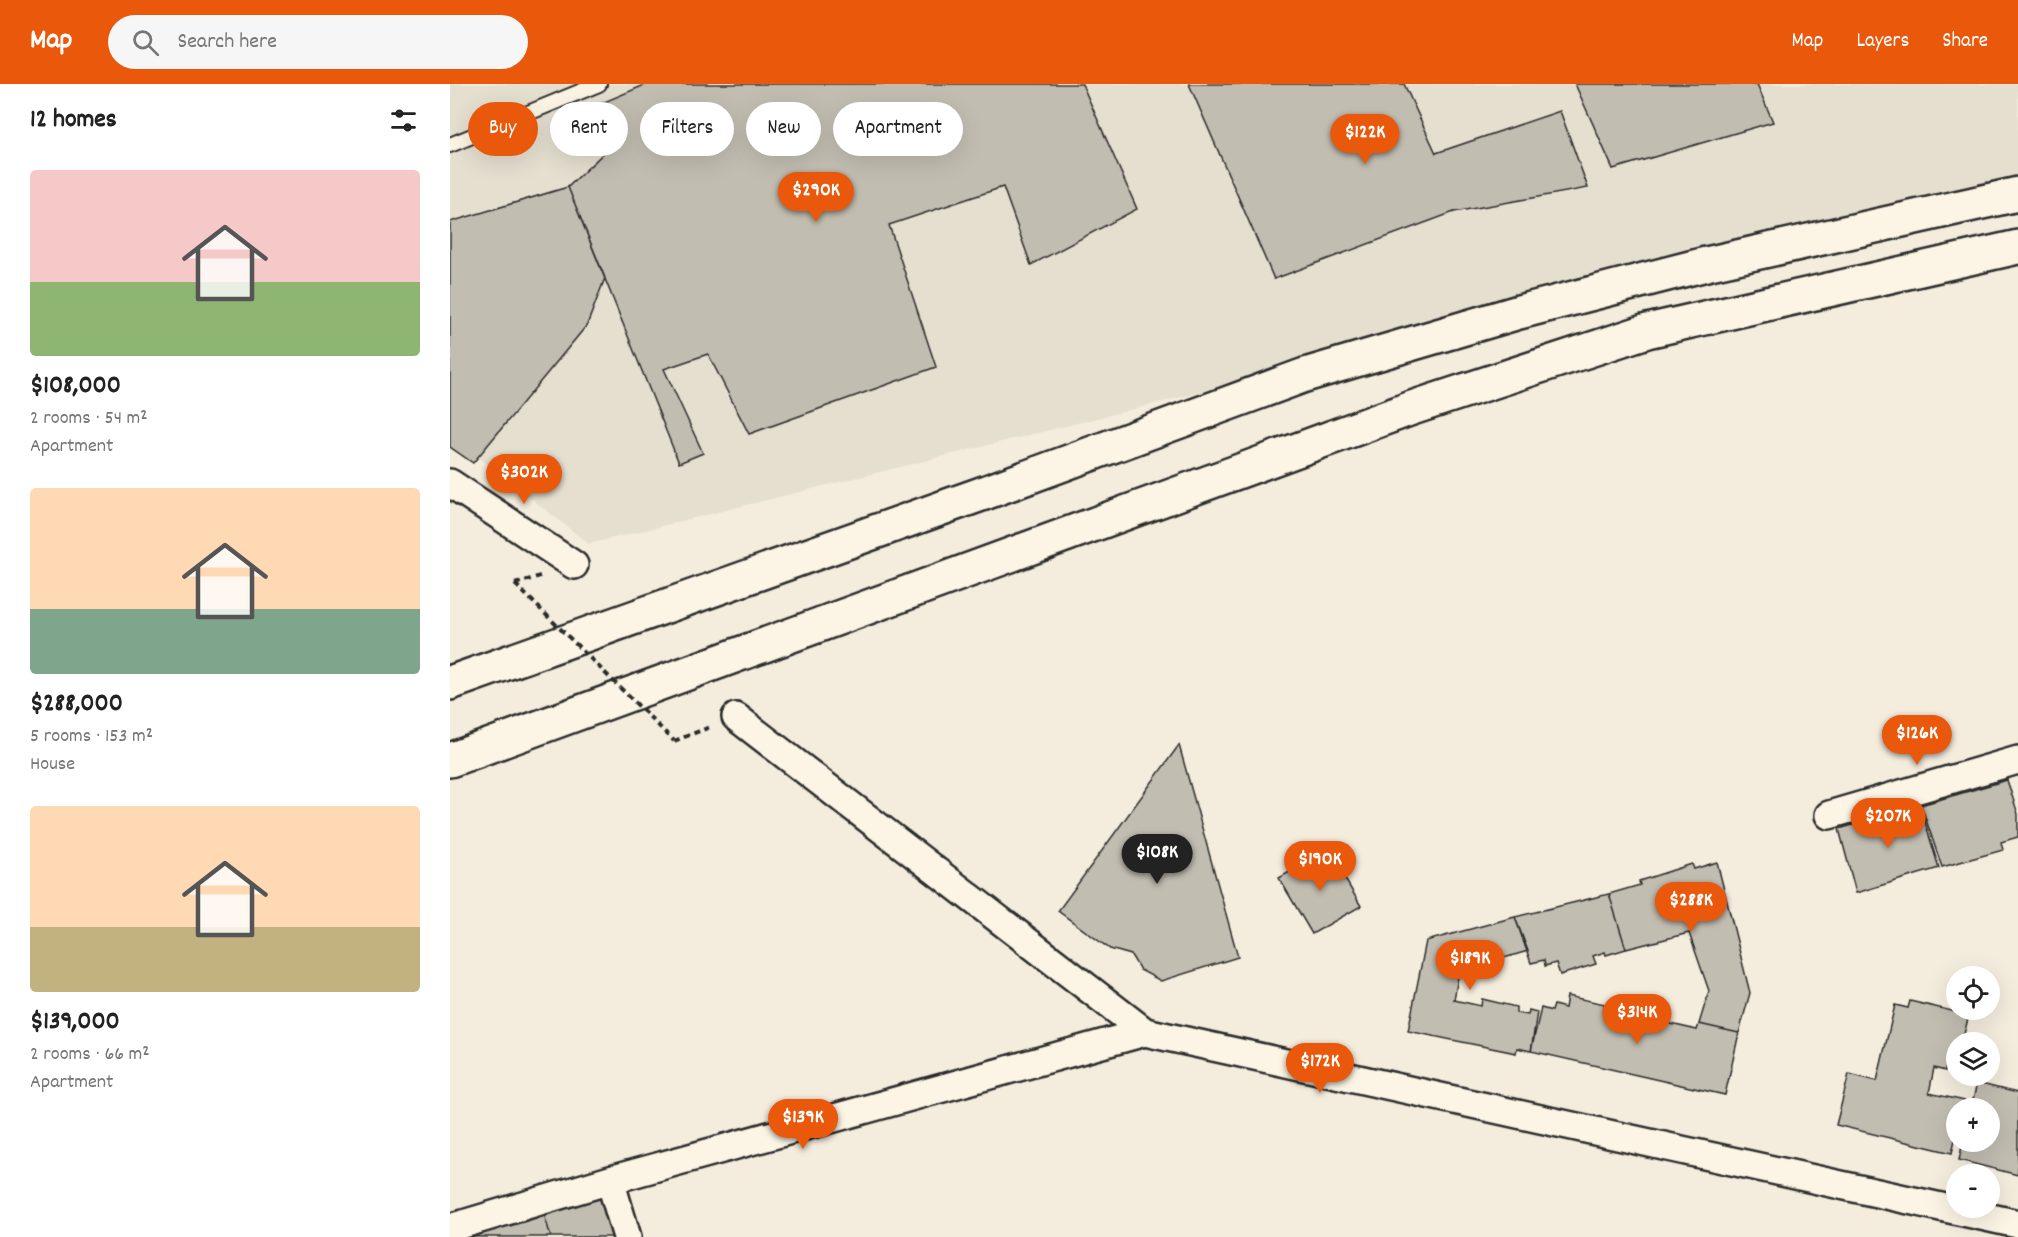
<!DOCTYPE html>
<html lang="en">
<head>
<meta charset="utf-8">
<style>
  :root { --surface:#fff; --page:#f6f6f6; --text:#222; --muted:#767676; --accent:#ea580c }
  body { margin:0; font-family:Dekko,sans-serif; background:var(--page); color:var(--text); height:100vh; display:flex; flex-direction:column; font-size:22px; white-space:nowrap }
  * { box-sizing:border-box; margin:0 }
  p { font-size:20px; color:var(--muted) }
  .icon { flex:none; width:33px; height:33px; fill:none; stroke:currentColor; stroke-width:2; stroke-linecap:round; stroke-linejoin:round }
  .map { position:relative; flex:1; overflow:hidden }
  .drawer { display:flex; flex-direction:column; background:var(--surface); width:450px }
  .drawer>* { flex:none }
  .guide { position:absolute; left:18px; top:18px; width:570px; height:54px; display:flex; gap:12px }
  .buttons { position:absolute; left:1496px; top:882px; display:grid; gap:12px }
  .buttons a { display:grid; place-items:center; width:54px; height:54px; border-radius:50%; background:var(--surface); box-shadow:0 6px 24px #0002; font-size:30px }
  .price { position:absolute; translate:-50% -51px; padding:0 14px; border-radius:21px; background:var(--accent); color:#fff; font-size:20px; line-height:39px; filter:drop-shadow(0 2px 3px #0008) }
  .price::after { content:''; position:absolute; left:50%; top:36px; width:18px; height:14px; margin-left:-9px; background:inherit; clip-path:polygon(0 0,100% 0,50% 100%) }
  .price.selected { background:#222; color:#fff }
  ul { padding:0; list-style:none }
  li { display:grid; align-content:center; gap:12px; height:318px; padding:0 30px }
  li span { display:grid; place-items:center; height:186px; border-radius:6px; color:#555 }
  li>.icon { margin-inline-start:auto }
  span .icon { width:108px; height:108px; fill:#fffc; stroke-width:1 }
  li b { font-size:26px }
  h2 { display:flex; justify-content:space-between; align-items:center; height:72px; padding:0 30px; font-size:26px }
  .tag { padding:0 21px; border-radius:27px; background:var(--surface); box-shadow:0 6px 24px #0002; font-size:21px; line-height:54px }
  .tag.selected { background:var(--accent); color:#fff }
  header { display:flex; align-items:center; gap:36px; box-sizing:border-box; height:84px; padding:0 30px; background:var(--accent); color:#fff }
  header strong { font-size:28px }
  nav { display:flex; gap:33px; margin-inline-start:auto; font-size:21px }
  .search { width:420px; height:54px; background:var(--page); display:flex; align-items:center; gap:15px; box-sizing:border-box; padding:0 21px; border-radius:33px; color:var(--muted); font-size:22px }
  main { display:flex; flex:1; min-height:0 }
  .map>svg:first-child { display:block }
  .built { fill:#e5dfd0 }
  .building { fill:#c2bdb1; stroke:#2b2b2b; stroke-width:1.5 }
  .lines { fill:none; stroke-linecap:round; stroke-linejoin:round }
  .lane-casing { stroke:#2b2b2b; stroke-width:18 }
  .street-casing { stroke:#2b2b2b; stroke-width:32 }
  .highway-casing { stroke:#2b2b2b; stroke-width:38 }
  .path { stroke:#2b2b2b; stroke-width:4; stroke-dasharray:6 4.5; stroke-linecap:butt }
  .lane { stroke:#fcf5e5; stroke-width:14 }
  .street { stroke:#fcf5e5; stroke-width:27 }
  .highway { stroke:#fcf5e5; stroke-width:33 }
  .path-bridge { stroke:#2b2b2b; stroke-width:4; stroke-dasharray:6 4.5; stroke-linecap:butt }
</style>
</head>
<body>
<header>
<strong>Map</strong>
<div class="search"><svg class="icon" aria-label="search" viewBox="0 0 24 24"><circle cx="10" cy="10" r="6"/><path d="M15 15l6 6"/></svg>Search here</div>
<nav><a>Map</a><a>Layers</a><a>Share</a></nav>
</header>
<main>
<section class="drawer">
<h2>12 homes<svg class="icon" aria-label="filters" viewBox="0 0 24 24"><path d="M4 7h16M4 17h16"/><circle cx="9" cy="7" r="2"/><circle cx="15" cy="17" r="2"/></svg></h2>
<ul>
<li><span style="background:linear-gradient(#f6c9c9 60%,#8fb573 0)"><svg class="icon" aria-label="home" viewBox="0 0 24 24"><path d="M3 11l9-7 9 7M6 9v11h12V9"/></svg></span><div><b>$108,000</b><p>2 rooms · 54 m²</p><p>Apartment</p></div></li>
<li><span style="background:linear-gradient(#ffd9b3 65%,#7fa58c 0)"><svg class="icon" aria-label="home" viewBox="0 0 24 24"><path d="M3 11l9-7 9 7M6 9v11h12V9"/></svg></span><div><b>$288,000</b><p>5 rooms · 153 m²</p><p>House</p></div></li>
<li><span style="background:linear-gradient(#ffd9b3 65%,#c2b280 0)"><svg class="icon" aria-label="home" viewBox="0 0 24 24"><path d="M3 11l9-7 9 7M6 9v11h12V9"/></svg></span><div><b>$139,000</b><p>2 rooms · 66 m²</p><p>Apartment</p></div></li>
</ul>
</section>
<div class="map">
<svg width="1568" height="1153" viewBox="0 0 1568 1153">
  <rect width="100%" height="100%" fill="#f4edde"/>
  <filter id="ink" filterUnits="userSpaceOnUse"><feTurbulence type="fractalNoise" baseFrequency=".0167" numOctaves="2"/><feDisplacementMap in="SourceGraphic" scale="12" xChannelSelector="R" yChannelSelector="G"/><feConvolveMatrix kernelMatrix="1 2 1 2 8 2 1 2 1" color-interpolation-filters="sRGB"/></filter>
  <g filter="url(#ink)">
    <path class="built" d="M0,0H1568V106L139,460L0,351Z"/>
    <path class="building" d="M197,0H632L687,125L581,181L553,103L439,141L486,283L299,350L258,270L214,285L253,369L229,379L118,103L166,57L147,21Z
      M739,0H954L986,69L1110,27L1138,104L1004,128L824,195Z
      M1125,0H1307L1323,38L1163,85Z
      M118,103L155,194L137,241L23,379L0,363V138Z
      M729,661L788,873L711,897L690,886L681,871L660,865L608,827Z
      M1557,696L1568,730V753L1551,758L1553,766L1492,783L1471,721Z
      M1470,722L1489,784L1406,809L1389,745Z
      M878,766L911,822L862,850L829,794Z
      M1267,778L1300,909L1289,949L1249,940L1259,907L1239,849L1176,865L1159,810L1190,801L1189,797L1242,780L1244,785Z
      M1159,810L1176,865L1156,871L1155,868L1143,872L1146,880L1110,891L1106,879L1095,882L1094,876L1081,879L1065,833Z
      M1065,833L1078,867L1009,887L1004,916L1031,922L1032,915L1066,923V929L1078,931L1079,926L1087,928L1081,967L1067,964L1066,969L958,947L976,857Z
      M1117,912L1155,920L1153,929L1164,931L1165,927L1247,946L1249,940L1289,949L1275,1011L1081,967L1091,924L1102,927L1104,921L1115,924Z
      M1460,917L1519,931L1512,958H1506V975L1498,974L1495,987L1484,984L1479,1009L1515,1017L1513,1024H1506V1051L1502,1069L1386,1041L1399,990L1427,997L1445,921L1458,924Z
      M1527,999L1568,1009V1091L1509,1076L1513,1058H1539V1024H1521Z
      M150,1109L162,1153H101L93,1127Z
      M93,1127L101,1153H16Z"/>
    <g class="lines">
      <g class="lane-casing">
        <path id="lane" d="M0,61L149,0"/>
      </g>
      <g class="street-casing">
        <path id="street" d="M0,399L124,481
          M286,633L695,948L1568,1140
          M1379,731L1568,676
          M160,1096L177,1153
          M0,1144L160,1096L695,948"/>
      </g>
      <g class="highway-casing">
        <path id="highway" d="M0,599L537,408L855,291L1069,228L1256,180L1568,110
          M0,676L962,324L1197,247L1568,163"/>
      </g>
      <path class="path" d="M65,500L90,492
        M224,657L260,643"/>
      <use href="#lane" class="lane"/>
      <use href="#street" class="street"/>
      <use href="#highway" class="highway"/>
      <path class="path-bridge" d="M65,500L224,657"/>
    </g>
  </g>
</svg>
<div class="buttons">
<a><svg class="icon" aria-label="locate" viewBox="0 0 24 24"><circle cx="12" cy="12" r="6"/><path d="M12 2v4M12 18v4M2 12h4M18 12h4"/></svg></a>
<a><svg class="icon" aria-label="layers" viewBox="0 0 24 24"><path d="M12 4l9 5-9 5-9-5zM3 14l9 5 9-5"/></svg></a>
<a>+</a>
<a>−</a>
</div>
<b class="price" style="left:915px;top:81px">$122K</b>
<b class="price" style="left:366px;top:139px">$290K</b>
<b class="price" style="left:74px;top:421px">$302K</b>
<b class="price" style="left:1467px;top:682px">$126K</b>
<b class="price" style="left:1438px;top:765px">$207K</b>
<b class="price selected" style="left:707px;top:801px">$108K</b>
<b class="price" style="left:870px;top:808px">$190K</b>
<b class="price" style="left:1241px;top:849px">$288K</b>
<b class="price" style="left:1020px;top:907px">$189K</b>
<b class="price" style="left:1187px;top:961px">$314K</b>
<b class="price" style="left:870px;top:1010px">$172K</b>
<b class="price" style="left:353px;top:1066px">$139K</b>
<div class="guide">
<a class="tag selected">Buy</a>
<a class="tag">Rent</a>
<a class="tag">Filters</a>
<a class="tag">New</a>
<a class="tag">Apartment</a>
</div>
</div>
</main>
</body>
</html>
